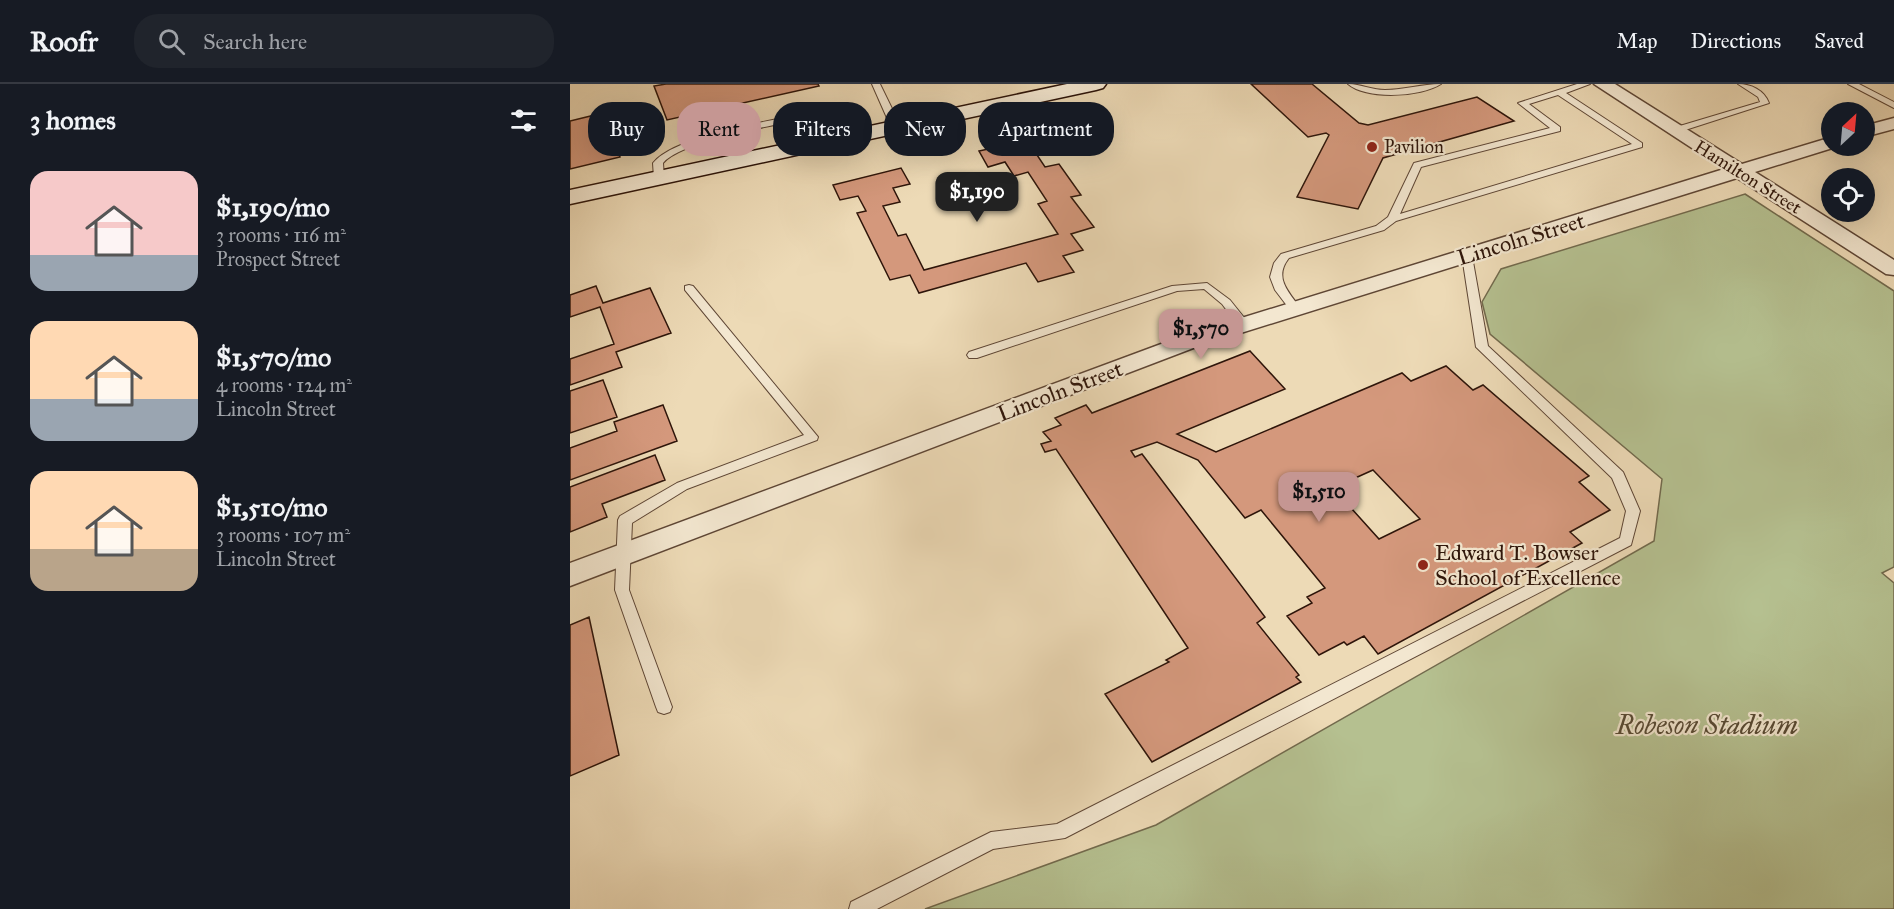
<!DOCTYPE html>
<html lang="en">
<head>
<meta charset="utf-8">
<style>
  :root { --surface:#171b24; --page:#20242c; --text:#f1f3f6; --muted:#9ea1a6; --line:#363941; --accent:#c59692 }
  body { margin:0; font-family:"IM FELL Great Primer",serif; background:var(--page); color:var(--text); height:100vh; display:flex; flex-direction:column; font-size:22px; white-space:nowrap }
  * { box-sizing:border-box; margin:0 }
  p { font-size:20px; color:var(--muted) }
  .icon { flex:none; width:33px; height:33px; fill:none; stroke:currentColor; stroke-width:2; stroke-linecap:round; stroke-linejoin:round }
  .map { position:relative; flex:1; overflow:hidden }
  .drawer { display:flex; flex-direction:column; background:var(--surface); width:570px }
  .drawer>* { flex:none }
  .hud { position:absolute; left:18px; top:18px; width:570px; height:54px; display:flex; gap:12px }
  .needle { width:39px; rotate:26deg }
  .controls { position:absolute; left:1251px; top:18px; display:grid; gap:12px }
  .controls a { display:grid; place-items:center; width:54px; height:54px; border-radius:50%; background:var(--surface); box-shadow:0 6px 24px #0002; font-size:30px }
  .price { position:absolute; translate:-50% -51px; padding:0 14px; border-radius:12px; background:var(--accent); color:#111; font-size:20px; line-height:39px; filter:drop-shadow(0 2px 3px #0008) }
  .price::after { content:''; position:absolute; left:50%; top:36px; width:18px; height:14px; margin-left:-9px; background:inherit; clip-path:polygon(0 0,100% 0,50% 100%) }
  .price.selected { background:#222; color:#fff }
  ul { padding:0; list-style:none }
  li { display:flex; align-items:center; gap:18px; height:150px; padding:0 30px }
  li span { display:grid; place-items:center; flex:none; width:168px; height:120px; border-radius:18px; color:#555 }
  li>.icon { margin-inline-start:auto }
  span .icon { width:72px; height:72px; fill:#fffc; stroke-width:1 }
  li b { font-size:26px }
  h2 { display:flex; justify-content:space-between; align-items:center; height:72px; padding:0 30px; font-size:26px }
  .pill { padding:0 21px; border-radius:24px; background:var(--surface); box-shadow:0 6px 24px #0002; font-size:21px; line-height:54px }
  .pill.selected { background:var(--accent); color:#111 }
  header { display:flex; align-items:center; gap:36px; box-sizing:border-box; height:84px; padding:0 30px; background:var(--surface); border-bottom:2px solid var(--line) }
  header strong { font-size:28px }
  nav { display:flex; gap:33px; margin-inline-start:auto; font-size:21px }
  .search { width:420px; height:54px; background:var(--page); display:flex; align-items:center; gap:15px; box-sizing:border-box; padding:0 21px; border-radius:24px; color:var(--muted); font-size:22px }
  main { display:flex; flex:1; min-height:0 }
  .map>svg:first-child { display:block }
  .green { fill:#b5c090; stroke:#726a4d; stroke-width:1.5 }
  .building { fill:#d4987c; stroke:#2e150a; stroke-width:1.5; fill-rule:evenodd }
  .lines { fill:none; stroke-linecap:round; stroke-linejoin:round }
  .lane-casing { stroke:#5e4635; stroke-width:2 }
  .street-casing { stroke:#5e4635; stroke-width:3 }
  .secondary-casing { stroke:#2e150a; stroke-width:3 }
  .lane { fill:#f3e7d0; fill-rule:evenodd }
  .street { fill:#f3e7d0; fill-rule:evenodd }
  .secondary { fill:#f3e7d0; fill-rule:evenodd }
  .poi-dot { fill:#8f2418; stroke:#f3e7d0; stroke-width:2 }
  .labels { text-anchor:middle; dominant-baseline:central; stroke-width:4.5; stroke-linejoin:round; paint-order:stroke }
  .far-poi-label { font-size:18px; fill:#2e150a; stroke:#f3e7d0; text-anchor:start }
  .far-street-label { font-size:18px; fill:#2e150a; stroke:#f3e7d0 }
  .street-label { font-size:22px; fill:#2e150a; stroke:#f3e7d0 }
  .poi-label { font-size:22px; fill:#2e150a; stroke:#f3e7d0; text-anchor:start }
  .near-park-label { font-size:27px; font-style:italic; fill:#564832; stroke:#f3e7d0 }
</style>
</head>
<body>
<header>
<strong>Roofr</strong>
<div class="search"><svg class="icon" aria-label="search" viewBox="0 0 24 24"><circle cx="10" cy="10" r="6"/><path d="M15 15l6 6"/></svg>Search here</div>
<nav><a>Map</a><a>Directions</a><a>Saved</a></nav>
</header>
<main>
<section class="drawer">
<h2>3 homes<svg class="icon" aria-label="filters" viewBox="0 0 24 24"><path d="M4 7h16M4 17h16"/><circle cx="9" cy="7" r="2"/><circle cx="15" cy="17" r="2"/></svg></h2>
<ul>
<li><span style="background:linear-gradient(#f6c9c9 70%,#9aa5b1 0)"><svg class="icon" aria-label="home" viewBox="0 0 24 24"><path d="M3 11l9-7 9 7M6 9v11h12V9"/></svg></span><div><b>$1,190/mo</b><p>3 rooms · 116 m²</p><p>Prospect Street</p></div></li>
<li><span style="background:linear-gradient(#ffd9b3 65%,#9aa5b1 0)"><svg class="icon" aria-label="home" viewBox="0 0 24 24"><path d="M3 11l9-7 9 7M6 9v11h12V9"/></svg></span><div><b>$1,570/mo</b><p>4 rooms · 124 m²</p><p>Lincoln Street</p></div></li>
<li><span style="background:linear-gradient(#ffd9b3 65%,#b9a48a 0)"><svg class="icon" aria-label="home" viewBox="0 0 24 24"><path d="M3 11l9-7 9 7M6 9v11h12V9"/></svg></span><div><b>$1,510/mo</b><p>3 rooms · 107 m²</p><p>Lincoln Street</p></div></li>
</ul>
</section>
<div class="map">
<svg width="1324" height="825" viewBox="0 0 1324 825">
  <rect width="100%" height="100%" fill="#eddab6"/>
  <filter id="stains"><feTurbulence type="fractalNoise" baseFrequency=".00333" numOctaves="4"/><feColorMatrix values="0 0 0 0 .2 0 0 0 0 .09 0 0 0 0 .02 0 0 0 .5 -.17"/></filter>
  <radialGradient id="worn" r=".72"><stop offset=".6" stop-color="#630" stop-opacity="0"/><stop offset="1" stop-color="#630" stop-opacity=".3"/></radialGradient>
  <path class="green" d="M1175,110L1324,207V483L1312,489L1324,499V825H355L586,741L1084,457L1092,395L920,250L912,218L931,185Z"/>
  <path class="building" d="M96,0H248L249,2L97,36L84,2Z
    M681,0H742L789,39L798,41L907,13L944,37L813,74L788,125L727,113L759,51L756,49L738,53Z
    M37,28L50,73L0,85V37Z
    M474,53L484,67L467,71L475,83L489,80L511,111L501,113L524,143L501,150L513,166L493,172L504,188L468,198L456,179L349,209L340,191L320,196L287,129L296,127L288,112L270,116L263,101L331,84L340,100L323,104L330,118L313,122L328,152L336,150L354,186L488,150L468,120L477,117L458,88L444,92L435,78L418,83L409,67Z
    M26,202L33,219L80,204L101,249L46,268L52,283L0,301V275L44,260L30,223L0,233V211Z
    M680,267L715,305L607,350L646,368L832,289L841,297L876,282L903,306L913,301L1019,392L1009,398L1040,426L1000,448L1012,459L808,570L794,552L777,561L774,558L749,571L717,532L742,519L737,513L755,504L691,426L675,434L628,376L587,358L561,367L565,373L572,370L695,533L687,539L729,591L726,593L731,598L582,678L535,610L599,578L596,576L618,564L486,365L475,368L471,360L481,357L473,348L491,341L485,334L516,321L522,329ZM803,386L850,435L809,455L763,404Z
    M33,296L47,333L0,349V307Z
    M93,321L107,357L0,396V364L47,347L44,338Z
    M85,371L95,396L32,420L37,433L0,448V403Z
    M19,533L49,671L0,692V541Z"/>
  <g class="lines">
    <g class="lane-casing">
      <path id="lane" d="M302,0H310L331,43L329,45L321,43Z
        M778,0C791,0 801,6 815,6C834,6 852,0 871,0C851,13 797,16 778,0Z
        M1007,0H1020L996,9L1072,59V63L826,137L814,146L719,174C703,194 719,208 731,225L729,227H721L705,206L700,193L704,179L711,170L806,142L818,133L844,79L980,44L948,19ZM988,11L1062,60L830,130L851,83L990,47V43L959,20Z
        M1168,0C1181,0 1194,6 1199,19L1109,48H1103V44L1190,18L1188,13Z
        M1278,0H1289L1324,18V24Z
        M264,24L292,29L306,49L298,51L286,33L264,30C227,37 115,54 93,79L94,94L89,97L84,94L83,79C107,49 223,33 264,24Z
        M897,169L902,172L918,262L1053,388L1070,427L1061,461L495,754L423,765L307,825H279L281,818L421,748L487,740L1050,454L1056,427L1042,394L906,263L892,172Z
        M637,199L660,216L680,241L678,244H670L652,220L634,205L607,207L407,274H399L397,271L399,268L602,202Z
        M119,201L123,202L248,353L247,356L117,405L62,439L59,506L102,623L100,628L94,630L88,628L86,623L45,506L48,436L50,432L107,399L234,351L115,206V202Z"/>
    </g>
    <g class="street-casing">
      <path id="street" d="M1024,0H1045L1172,80L1262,53V62H1269L1185,88L1324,176V191L1316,190L1167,94L626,263L0,502V479L610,253L1154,85Z
        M1324,34V45L1294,53V42Z"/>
    </g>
    <g class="secondary-casing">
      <path id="secondary" d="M497,0H536L533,4L526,6L0,120V106Z"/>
    </g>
    <use href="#lane" class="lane"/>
    <use href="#street" class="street"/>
    <use href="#secondary" class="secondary"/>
  </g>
  <g class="poi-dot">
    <circle cx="802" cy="63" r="6"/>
    <circle cx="853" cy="481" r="6"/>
  </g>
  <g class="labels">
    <g class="far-poi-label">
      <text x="814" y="63">Pavilion</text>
    </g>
    <g class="far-street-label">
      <text transform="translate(1178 93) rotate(32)">Hamilton Street</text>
    </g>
    <g class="street-label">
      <text transform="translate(951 155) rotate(-17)">Lincoln Street</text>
      <text transform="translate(490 307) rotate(-21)">Lincoln Street</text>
    </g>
    <g class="poi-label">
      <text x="865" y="468">Edward T. Bowser<tspan x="865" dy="25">School of Excellence</tspan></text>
    </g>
    <g class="near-park-label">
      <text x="1137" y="640">Robeson Stadium</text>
    </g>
  </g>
  <rect width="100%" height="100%" filter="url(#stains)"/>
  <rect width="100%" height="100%" fill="url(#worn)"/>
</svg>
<div class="controls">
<a><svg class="needle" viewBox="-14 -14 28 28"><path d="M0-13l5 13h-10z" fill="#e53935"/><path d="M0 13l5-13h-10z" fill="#9ea1a6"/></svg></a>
<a><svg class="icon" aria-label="locate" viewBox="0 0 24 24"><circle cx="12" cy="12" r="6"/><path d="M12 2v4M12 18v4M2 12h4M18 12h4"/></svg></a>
</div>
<b class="price selected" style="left:407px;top:139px">$1,190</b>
<b class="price" style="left:631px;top:276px">$1,570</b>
<b class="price" style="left:749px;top:439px">$1,510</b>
<div class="hud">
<a class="pill">Buy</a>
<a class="pill selected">Rent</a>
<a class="pill">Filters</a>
<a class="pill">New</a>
<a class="pill">Apartment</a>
</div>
</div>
</main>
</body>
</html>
